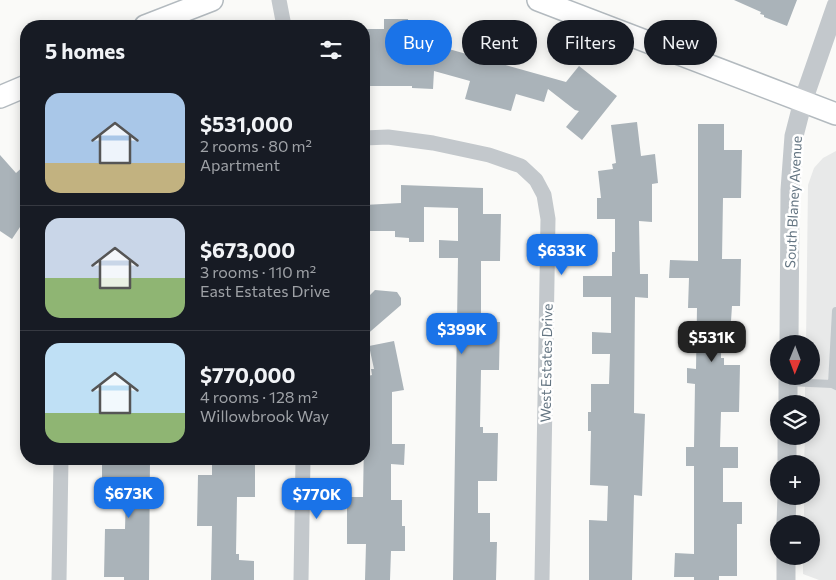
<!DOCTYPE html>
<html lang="en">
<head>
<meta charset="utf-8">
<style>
  :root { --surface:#171b24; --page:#20242c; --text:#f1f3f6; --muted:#9ea1a6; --line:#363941; --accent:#1a73e8 }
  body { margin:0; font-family:Commissioner,sans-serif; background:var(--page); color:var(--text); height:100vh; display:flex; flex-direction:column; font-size:19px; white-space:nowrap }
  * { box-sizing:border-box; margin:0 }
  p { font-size:16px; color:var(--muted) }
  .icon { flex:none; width:28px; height:28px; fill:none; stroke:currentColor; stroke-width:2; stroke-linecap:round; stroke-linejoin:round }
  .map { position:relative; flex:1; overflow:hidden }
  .drawer { position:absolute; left:20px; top:20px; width:350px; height:445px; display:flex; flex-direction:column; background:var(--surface); border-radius:20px; box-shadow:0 2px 12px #0003 }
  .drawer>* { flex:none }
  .top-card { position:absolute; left:385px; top:20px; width:375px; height:45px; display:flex; gap:10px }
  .needle { width:32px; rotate:181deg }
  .tools { position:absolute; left:770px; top:335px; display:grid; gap:10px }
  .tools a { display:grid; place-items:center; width:50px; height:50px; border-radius:50%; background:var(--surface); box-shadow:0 2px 12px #0003; font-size:25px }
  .price { position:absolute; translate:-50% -42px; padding:0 11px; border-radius:10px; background:var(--accent); color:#fff; font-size:16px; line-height:32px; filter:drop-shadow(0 1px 2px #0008) }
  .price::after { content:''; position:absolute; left:50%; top:30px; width:15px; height:11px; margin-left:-8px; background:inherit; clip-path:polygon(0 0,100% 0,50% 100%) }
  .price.current { background:#222; color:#fff }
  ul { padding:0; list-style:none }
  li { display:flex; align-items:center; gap:15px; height:125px; padding:0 25px }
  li+li { border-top:1px solid var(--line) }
  li span { display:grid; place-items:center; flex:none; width:140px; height:100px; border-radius:15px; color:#555 }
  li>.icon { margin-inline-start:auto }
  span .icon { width:60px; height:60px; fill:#fffc; stroke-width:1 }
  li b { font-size:21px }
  h2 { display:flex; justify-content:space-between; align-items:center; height:60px; padding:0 25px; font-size:21px }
  .chip { padding:0 18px; border-radius:22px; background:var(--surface); box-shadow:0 2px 12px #0003; font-size:18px; line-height:45px }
  .chip.current { background:var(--accent); color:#fff }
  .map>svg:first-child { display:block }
  .built { fill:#e8e9e9 }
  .building { fill:#aab3b9 }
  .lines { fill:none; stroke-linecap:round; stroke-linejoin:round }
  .secondary-casing { stroke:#b3babf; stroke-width:24 }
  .service { stroke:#c3c8cc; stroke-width:8 }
  .minor { stroke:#c3c8cc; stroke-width:15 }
  .tertiary { stroke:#c3c8cc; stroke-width:19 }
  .secondary { stroke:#fff; stroke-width:21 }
  .labels { text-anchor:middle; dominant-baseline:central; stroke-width:5; stroke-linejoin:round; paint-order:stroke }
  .street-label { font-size:14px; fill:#657683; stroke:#fff }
</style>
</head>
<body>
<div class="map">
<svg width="836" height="580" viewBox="0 0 836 580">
  <rect width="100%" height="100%" fill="#fafaf8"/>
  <path class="built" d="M836,151V580H819L803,574V556H811V524H804V496H811V464H804L805,436H811V404H805V376H811V344H806L808,185L814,168L823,158Z"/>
  <path class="building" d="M734,0H797L787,26L764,17V15L760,14L761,12Z
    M384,19H408L409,43L431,44L566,82L579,66L617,96L582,140L566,127L579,111L575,110L548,89L544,102L516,94L511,111L465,99L470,81L434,71L433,89L412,88V86H364V29H384Z
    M637,122L641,156L655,154L658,183L652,184V222L639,221L640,274H648V298L635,297L634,413L645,414L642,496L634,495L632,580H589V520L607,521L608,486L590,485L591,431H588V412H591V384H609L610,354H592V332L611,333V297H583V276H612V252H615V219H597V198H601L598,171L613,169L612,164L616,163L611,125Z
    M698,124H724V150H742L741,198H723L722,259H741L740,306H732L731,321H721V358H724V365H740L739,412H721L720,447H738V468H723V502H742V524H737V576H719V580H694V577H674L675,553L694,554V466H686V447H694L695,384L687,383V368L696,369L697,308H688L689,278H669L670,260L698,261Z
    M0,155L16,173L26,164V218L12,239L0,231Z
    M401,185L483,188V214H501L500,261H481V316H485V322H500L499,370H481L480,427H483V433H498L497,481H478V513H490V542H497L496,580H453L458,258H439V240L458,241V208L424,207V242H409V238L395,237V231H364V205L401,203Z
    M375,290L397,292L401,298V305L364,337V295L369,296Z
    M394,341L404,390L392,392V444H405L404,465L391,464V500H402V526H405V551H391L390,580H365L366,544H347V497H363L364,441H367V398H364V377L372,375L371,369H374L369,346Z
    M106,459H150L149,580H124V577H104L105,529H125L126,495H102V464H106Z
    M212,459H255V497H237L236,554H239V560L254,561V580H211L212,526H197L198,475H212Z"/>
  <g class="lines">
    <g class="secondary-casing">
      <path id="secondary" d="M538,0L836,114
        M145,26L212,0
        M0,97L26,86"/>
    </g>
    <path class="service" d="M788,382L832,384L836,386
      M832,384L836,311"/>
    <path class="minor" d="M279,0L284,26
      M364,138L388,137L433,143L489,155L521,166L536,180L544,195L548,219L542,580
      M59,580L61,459
      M301,580L303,459"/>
    <path class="tertiary" d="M789,344L790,190L794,136L803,101L836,6
      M788,404V376
      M787,464V436
      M786,524L787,496
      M786,580V556"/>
    <use href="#secondary" class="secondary"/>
  </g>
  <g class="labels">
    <g class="street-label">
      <text transform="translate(793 202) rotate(-87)">South Blaney Avenue</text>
      <text transform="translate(546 363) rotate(-89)">West Estates Drive</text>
    </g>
  </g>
</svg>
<div class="tools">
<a><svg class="needle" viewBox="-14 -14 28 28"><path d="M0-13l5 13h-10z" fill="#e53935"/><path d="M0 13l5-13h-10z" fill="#9ea1a6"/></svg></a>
<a><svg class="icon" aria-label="layers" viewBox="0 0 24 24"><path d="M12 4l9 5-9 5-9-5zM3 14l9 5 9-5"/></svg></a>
<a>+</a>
<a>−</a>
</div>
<b class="price" style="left:562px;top:276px">$633K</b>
<b class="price" style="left:462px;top:355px">$399K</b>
<b class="price current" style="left:712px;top:363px">$531K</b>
<b class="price" style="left:129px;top:519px">$673K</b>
<b class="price" style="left:317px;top:520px">$770K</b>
<div class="top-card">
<a class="chip current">Buy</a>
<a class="chip">Rent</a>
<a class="chip">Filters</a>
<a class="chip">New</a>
</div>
<section class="drawer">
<h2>5 homes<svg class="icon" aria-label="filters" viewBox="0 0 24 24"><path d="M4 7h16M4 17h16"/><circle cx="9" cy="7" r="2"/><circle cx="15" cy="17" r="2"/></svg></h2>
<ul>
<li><span style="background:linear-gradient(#a9c7e8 70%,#c2b280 0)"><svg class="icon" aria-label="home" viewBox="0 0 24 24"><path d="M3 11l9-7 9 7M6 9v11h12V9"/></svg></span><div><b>$531,000</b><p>2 rooms · 80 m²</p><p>Apartment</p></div></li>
<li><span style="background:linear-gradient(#c9d6e8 60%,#8fb573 0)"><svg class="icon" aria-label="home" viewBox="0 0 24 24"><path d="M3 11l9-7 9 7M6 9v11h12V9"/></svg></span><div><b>$673,000</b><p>3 rooms · 110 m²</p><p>East Estates Drive</p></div></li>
<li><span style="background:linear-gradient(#bfe0f5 70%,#8fb573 0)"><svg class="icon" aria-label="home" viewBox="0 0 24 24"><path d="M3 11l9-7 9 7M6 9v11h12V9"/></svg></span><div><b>$770,000</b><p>4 rooms · 128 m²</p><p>Willowbrook Way</p></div></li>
</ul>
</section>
</div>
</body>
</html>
